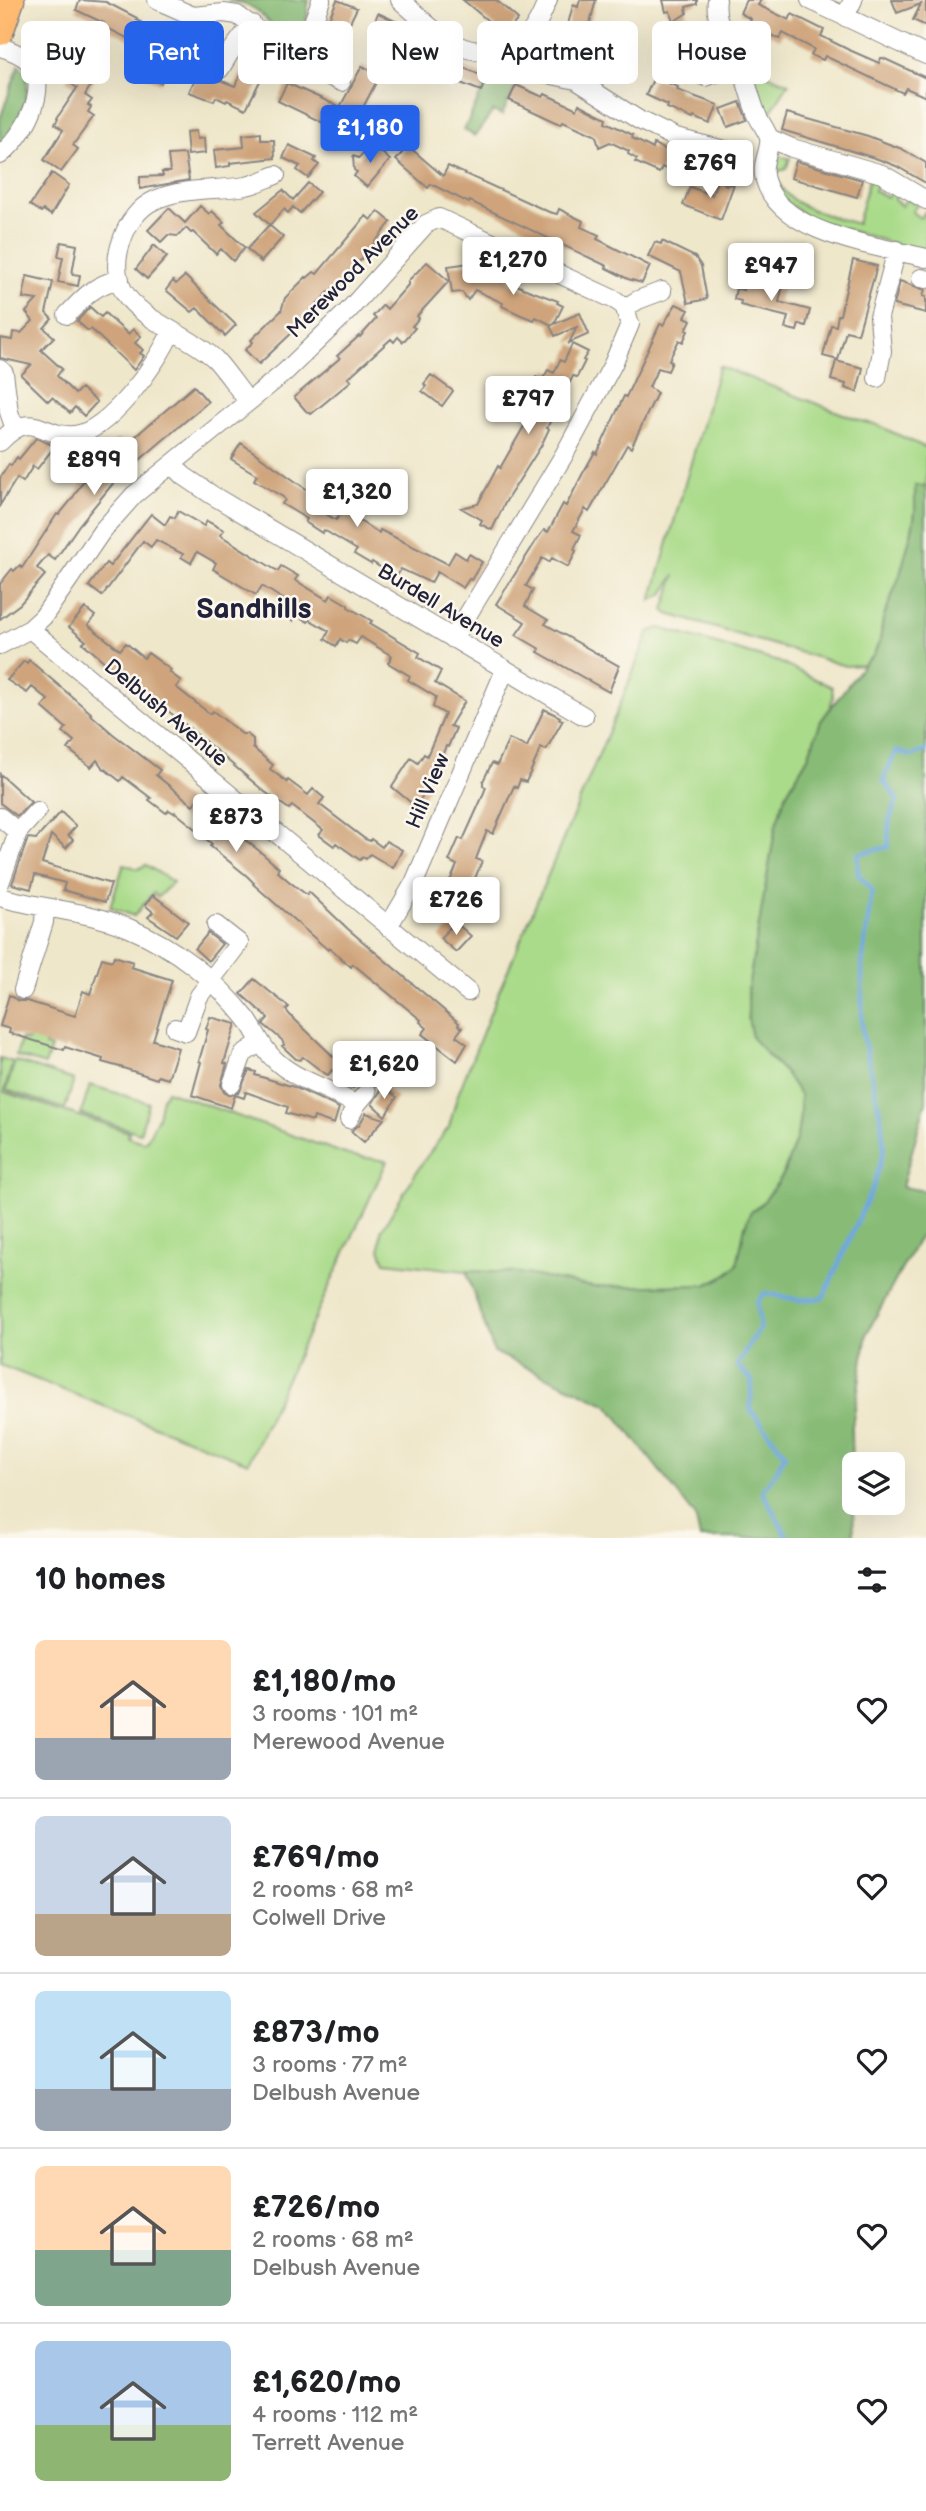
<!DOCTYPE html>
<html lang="en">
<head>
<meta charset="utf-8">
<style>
  :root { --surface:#fff; --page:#f2f2f2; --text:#202124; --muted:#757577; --line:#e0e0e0; --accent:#2563eb }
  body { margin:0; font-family:"Balsamiq Sans",sans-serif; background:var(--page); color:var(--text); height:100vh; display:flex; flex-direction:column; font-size:26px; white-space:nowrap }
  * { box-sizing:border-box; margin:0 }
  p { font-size:23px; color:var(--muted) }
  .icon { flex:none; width:38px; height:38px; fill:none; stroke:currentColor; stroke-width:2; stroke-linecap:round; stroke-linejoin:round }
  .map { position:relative; height:1538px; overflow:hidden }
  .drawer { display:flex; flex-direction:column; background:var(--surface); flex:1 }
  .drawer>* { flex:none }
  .guide { position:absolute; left:21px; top:21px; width:886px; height:63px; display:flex; gap:14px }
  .controls { position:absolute; left:842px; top:1452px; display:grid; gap:14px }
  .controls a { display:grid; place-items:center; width:63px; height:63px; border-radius:10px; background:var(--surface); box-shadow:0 7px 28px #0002; font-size:35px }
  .price { position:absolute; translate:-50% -60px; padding:0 16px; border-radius:7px; background:#fff; color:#222; font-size:23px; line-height:46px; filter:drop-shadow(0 2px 4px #0008) }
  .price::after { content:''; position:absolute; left:50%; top:42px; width:21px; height:16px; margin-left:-10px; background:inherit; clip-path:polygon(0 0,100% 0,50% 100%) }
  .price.current { background:var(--accent); color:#fff }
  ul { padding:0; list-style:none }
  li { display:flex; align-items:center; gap:21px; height:175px; padding:0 35px }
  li+li { border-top:2px solid var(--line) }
  li span { display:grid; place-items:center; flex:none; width:196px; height:140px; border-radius:10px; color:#555 }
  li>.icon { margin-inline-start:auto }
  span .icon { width:84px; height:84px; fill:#fffc; stroke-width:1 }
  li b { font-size:30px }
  h2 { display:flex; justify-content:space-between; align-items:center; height:84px; padding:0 35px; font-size:30px }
  .pill { padding:0 24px; border-radius:10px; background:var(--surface); box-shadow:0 7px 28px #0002; font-size:24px; line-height:63px }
  .pill.current { background:var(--accent); color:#fff }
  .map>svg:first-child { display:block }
  .green { fill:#aadb8a; stroke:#667e62; stroke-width:2 }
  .forest { fill:#87bb76; stroke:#546e58; stroke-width:2 }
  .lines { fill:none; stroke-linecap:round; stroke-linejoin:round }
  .stream { stroke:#6fa8df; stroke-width:4.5 }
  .building { fill:#cfa47b }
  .minor-casing { stroke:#888482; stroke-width:20 }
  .highway-casing { stroke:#888482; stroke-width:29 }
  .minor { stroke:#fff; stroke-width:18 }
  .highway { stroke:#ffbb71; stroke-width:26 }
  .labels { text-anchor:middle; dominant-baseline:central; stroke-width:5; stroke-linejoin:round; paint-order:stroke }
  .street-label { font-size:21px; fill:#22223b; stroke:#fbf7ec }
  .district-label { font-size:28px; font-weight:bold; fill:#22223b; stroke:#fbf7ec }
</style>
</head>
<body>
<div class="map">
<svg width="926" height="1538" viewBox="0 0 926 1538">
  <rect width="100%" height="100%" fill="#fbf7ec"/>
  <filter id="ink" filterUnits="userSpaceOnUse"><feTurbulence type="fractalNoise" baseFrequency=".0143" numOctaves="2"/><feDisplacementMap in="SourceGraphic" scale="14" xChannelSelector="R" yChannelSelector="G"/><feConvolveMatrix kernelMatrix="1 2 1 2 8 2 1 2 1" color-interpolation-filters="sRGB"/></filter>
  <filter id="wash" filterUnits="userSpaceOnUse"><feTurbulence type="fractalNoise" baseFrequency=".00686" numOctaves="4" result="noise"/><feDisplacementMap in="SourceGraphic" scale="28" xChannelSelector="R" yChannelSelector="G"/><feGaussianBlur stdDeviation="1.57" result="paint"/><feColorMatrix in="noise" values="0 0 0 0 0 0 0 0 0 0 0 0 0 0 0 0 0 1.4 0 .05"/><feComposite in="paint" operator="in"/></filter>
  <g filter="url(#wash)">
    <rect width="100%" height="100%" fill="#efe7ca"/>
    <path class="green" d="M751,69L789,83L768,116L766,112Z
      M772,156L790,158L786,169L776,172C779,207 830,215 857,224L869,179L877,183L874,191L887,197L892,189L898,192L894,200L902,206L907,198L917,205L912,212L920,218L926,211V253L810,219L779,196L768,163Z
      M719,366L864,422L875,424L926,448V487L915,486V513L912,530L900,575L883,619L880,641L873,656L863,665L846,666L668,614L664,610L675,575L663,594L651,601Z
      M660,628L779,662L832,687L833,697L830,708L821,721L808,757L785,796L776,825L748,989L767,1055L786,1074L800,1095V1116L797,1137L783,1175L765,1200L750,1213L745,1227L737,1265L727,1274L706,1285L593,1287L520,1273L466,1271L385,1262L380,1249L381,1231L422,1163L449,1127L457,1097L497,996L616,714L649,632Z
      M124,864L138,869L146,865L173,882L158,897L153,893L134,916L110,907Z
      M30,1036L47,1042L45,1046L51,1048L45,1065L16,1056L21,1039L28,1041Z
      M0,1058L13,1062L4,1092L129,1132L128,1137L143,1142L147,1140L158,1117L162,1098L167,1091L348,1155L387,1161L248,1463L0,1365Z
      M15,1061L74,1080L65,1109L6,1090Z
      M90,1085L149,1103L140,1133L81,1114Z"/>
    <path class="forest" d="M229,0H309C307,8 308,21 304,28C290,53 266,16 255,9C246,3 238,2 228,2Z
      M509,55L522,62L519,67L517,83L502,115L493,111L475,136L464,130L498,57Z
      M19,65C41,84 15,127 0,145V119Z
      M915,485L926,487V1101L902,1187L926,1191V1235L919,1237L867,1333L851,1433L854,1538H700L695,1516L608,1405L494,1352L466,1271L520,1273L593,1287L706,1285L727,1275L737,1265L745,1227L750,1213L765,1200L783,1175L797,1137L800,1116V1095L786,1074L752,1038L748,1018V989L776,825L785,796L808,757L821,721L863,665L873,656L880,641L883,619L900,575L912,530L915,513Z"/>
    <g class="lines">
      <path class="stream" d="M788,1538L762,1491L776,1472L785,1454L750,1409L752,1381L737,1365L760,1327L757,1302L765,1293L799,1300L823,1298L874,1185L884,1149L881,1118L863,1036L862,1021V965L872,890L858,874V854L888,847L889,822L897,799L883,780L896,751L912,756L926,750"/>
    </g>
    <g id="blocks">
      <path class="building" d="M80,0L106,2L137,18L136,20L141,22L133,41L103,26L104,23L76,10Z
        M337,0L357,8L341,41L323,32Z
        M463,0H496L518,19L505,35Z
        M580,0H596L581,56L585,57L581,68L562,60L564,52L561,51L573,5L578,7Z
        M663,0H697V4L686,7L687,13L673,22L670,11L666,12Z
        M746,0H761L758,5L789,20L792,14L824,30L821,36L847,49L879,63L881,58H883L926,78V97L906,88L903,93L825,56L823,60L811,55L814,49L783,33L780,39L759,30L758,32L749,28L751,19L740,13Z
        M892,0H926V26L913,20L921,4L897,13Z
        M378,13L406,26L399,40L372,28Z
        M162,30L179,37L161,83L141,75L150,43L154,45Z
        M403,34L431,46L424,61L396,48Z
        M713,39L722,57L706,65L693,59L689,49Z
        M78,49L103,66L85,95L92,100L88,105L91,107L88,112L94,116L73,145L78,149L61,172L44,160L63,130L55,124L58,119L57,118L77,88L66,80L75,63L71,60Z
        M432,53L487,78L481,91L424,69Z
        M247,60L266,69L246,109L227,100L226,102L216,97L214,101L189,92L198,72L235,86Z
        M362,66L380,75L358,117L354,115L346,134L278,101L287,83L340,107Z
        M654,77L678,87L677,90L718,105L710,124L694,117L693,119L667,108L668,105L646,95Z
        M516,85L543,97L545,94L577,109L579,104L607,118L606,122L633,135L632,138L653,149L654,144L674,154L666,169L662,167L659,173L635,162L637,159L628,154L629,151L610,142L599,147L596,136L592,134L563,121L561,124L554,121L509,100Z
        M740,102L747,120L728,127L721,109Z
        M787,113L868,136L902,149L926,163V183L896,166L878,159L782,130Z
        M196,131L197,139L204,138L205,153L188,155L186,132Z
        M261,133V140H274L275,158L230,163V166L216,168L214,150L244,147L243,135Z
        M372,144L390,160L367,187L354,176L357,172L354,170L353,156L359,158Z
        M289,145L316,158L314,161L319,165L308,178L297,170L300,166L283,158Z
        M408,146L443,176L448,166L549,212L557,214L559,209L583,221L581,227L599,235L597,239L650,266L642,283L628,279L606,268L607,266L470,201L469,203L431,184L428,188L396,160Z
        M185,154L189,180L140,189V177L163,176L162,172H170L168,155Z
        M796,161L862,180L857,197L791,178Z
        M52,173L69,185L51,215L43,210L41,212L30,205Z
        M718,178L726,185L734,184L721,220L683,205L690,187L712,195Z
        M308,183L319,192L300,213L293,207L288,213L284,209L270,225L256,212L283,190L293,200Z
        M200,206L209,214L212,211L224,222L221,225L245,248L233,261L221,249L216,254L193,232L191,233L186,228L178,236L168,235L161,242L148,230L169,208L185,223Z
        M378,211L391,222L355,267L353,273L344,283L336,287L335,286L294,327L295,330L259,364L245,350L253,342L251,340L281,311L285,298L306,277L307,278L314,272L317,274L366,216L371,220Z
        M269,225L283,237L261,262L247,249Z
        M662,241L695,257L701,266L707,299L688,303L681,272L648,256L655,242L661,244Z
        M61,242L77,245L72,274L80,275L78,286L58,282L63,257L58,256Z
        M154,245L167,257L147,279L136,269Z
        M853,260L877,266L858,334L846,331L838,360L823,356L831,325L836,326L838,315H840Z
        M427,262L449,281L417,316L419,318L412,326L415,328L403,342L398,337L394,342L391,339L348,378L351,381L327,401L311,414L306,411L294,397L340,358L337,356L359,336L360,337L376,319L373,316L383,305L387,309L408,285V281Z
        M470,263H479L510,278L509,281L523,288L558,301L557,303L563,306L554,324L580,313L589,334L569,343L577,327L555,336L550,326L552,325L536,317L534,320L521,315L502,306L503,303L475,290L468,300L462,292L452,293L448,266Z
        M27,276L53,282L46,313L52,319L44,328L54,337L41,350L62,369L57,376L75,394L81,388L97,402L84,416L75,407L70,413L52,397L48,401L21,375L31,365L0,358V338L12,340L13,332L21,333L33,321L26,312L37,300L23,298Z
        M185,276L236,325L225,336L197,308L192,312L166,290L173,281L176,284Z
        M746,278L782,289L779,302L810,310L806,326L799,324L797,331L785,328L788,317L740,305L741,301L734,299L736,288L743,290Z
        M900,281L925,290L923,296L926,297V313L894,305Z
        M676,304L689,310L685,317L691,320L686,330L688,331L683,342L679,340L669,360L672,362L668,371L658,368L649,387L657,393L631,448L627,445L589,512L585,509L573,531L581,535L574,549L576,551L573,558L568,567L552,558L549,562L542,558L526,586L533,590L525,606L548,620L545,624L619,666L609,692L538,652L540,649L516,635L525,622L496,604L538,538L544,530L548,532L563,504L566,506L583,473L595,452L597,454L624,396L626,397L660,324L663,325Z
        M90,307L101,317L105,313L108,316L128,334L133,329L141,336L135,343L143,350L140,353L144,356L134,370L91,329L88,331L77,321Z
        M572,344L588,352L583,360L585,361L577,377L573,376L547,428L549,429L541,446L506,501L492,530L480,524L482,520L461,508L478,504L498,466L500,468L531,414L526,412L522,404L536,377L542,380L548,370L554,373L560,360L564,362Z
        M836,361L863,368L857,392L845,388L846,384L831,380Z
        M431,375L453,391L442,406L422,391L426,386L424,384Z
        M194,386L208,402L115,481L79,525L55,560L48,555L37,568L45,575L20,604L0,619V584L12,569L14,571L20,565L22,568L57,514L59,515L72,499L84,480L114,452L110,446L118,439L124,446Z
        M36,438L55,446L37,469L33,466L23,482L17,478L0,505V478L9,464L11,466L17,457L19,459Z
        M241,443L316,496L311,505L336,520L343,511L379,533L380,530L448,564L455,552L466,559L469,554L482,562L471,580L469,579L463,588L437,572L431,583L401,569L397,576L391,574L372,562L371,564L354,554L357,550L324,530L322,533L305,522L307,519L282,504L285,500L283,497L254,480L257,475L231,459Z
        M178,511L204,526L207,521L224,530L220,535L274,569L278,571L281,566L298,576L295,580L328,600L331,595L348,605V607L372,621L370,623L420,653L418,657L441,671L435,683L465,701L450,726L456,728L448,747L446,746L437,767L425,784L428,786L427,790L415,806L392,787L411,758L418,763L424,754L427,756L445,714L433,707L436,697L408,680L410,676L388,663L392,656L361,637L356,644L348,640L346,643L340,639L336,646L325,639L329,631L310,620L308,622L296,615L293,621L282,614L289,603L262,586L256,595L213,569L216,563L197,552L191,563L181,557L183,554L156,540L151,547L143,541L102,596L89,586L106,563L110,566L151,514L165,525L170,516L175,518Z
        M85,608L95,616L88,625L120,650L126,643L144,658L148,653L171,670L169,672L181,681L176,687L210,714L213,711L242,734H247L253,739V748L273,765L270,769L287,782L288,780L308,795L313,789L324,798L319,804L365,839L370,841L371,839L382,847L386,841L402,850L393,868L370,854L366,859L363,857L360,860L336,843L334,846L319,835L323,830L292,806L289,809L265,792L181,721L107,664L83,643L86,641L69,627Z
        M29,660L91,713L90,714L113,734L160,770L156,775L193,805L197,800L212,812L211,814L257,849L279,868L277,871L291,883L307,895L309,892L348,929L459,1023L458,1025L462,1028L456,1036L467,1044L457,1061L422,1034L427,1028L420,1022L421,1020L353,964L351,967L330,948L328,950L253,884L254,883L247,876L210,846L212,844L205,838L206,837L175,812L174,813L169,810L166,813L149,800L151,798L123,777L120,781L102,767L97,760L91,767L68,749L74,741L63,732L66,728L42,707L48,700L32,687L27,693L7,680L24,661L27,663Z
        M544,709L560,717L559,719L563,720L546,750L541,748L526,782L520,780L517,788L514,786L493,834L487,831L476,859L482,861L469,893L475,897L458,919L434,900L452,877L457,865L449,861L459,838L463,840L481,800L486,787L483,786V781L492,763L497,765L509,739L527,747Z
        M0,774L31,802L17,816L0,803Z
        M61,812L76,826L68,835L73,840L66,848L51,835L42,863L111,884L105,902L63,890L65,883L35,875L31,889L12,884L28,838L36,839Z
        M153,895L188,922L176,936L148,917L153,912L145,905Z
        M455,922L471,936L456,952L440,938Z
        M208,933L222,944L208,961L195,949Z
        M114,956L133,962L131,967L172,980L153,1040L178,1048L168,1079L158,1076L157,1079L120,1067L102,1062L103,1059L65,1047L64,1050L22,1037L9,1033L10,1029L0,1026L9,995L19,1001H27L75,1016L83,991L90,994L102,958L112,961Z
        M254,979L289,1007L286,1010L290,1015L336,1059L338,1055L350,1066L357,1057L370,1068L353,1088L332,1070L328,1075L324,1073L303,1057L300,1060L296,1059L282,1046L284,1045L282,1040L263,1024L268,1018L241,994Z
        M210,1017L236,1024L224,1063L227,1064L221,1085L224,1092L229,1095L239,1093L249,1070L256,1072L255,1075L294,1087L339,1108L334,1124L314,1117L313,1121L286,1113L288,1107L246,1092L244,1098L235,1095L231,1108L192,1095L201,1062L199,1061L208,1030L206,1029Z
        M383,1087L397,1097L385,1116L372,1104Z
        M366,1113L384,1119L364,1142L351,1131L359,1125Z"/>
    </g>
  </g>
  <g filter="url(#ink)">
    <use href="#blocks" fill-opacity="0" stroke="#888482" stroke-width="2"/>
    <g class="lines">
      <g class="minor-casing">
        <path id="minor" d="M157,0L193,16L224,13L237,15L276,43L291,49L306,41L321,0
          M400,0C418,15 436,35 457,45C482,57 515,51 533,29C540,21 543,10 548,0
          M717,0C713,27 736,54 745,79C749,91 752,103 757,115C760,122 767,131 769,138C771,150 760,163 765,180C780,235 880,246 926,258
          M810,0L926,55
          M845,17L853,0
          M516,44L543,73L576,80L639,120L676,138L733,152L729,174
          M0,47C10,50 22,54 29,62C52,89 23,137 0,155
          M291,49L295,60L341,82
          M683,67L706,77L739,64
          M220,69L229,54L252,24
          M769,138L792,148L882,174L926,200
          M921,278L926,279
          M625,308L638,300L662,291
          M67,315C84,297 94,285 120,279
          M0,369L4,373L9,412L15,429
          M877,378L882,351L879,317L897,250
          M248,401C237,388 227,372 215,359C177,323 96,313 122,240C127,224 139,207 155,200C183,187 216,191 246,186C256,184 266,179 276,175
          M0,442C33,407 42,438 74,435C108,433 159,361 171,332
          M172,464L184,476L212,495L584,716
          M30,629L468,992
          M0,645L30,629L43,617L102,531L134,495L285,372L348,311L426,224L439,218L615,300L624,306L630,324L613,364L564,455L453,639
          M0,817L18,832L0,883
          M18,832L37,811
          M0,897C43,909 88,911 129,928C175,947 216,980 246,1018C256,1031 261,1047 273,1058C295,1081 329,1087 356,1105
          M388,927L414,883L505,670
          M23,990L44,922L45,907
          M175,1028L186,1032L199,996L239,943L216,925
          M232,1084L243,1054L261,1042
          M349,1119L356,1105L367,1092"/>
      </g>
      <g class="highway-casing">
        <path id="highway" d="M0,32L11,0"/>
      </g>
      <use href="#minor" class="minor"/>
      <use href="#highway" class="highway"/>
    </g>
  </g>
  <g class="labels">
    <g class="street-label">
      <text transform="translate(353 272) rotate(-45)">Merewood Avenue</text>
      <text transform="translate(441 606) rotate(31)">Burdell Avenue</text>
      <text transform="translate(166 713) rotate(40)">Delbush Avenue</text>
      <text transform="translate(428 791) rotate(-67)">Hill View</text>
    </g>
    <g class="district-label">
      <text x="254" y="609">Sandhills</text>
    </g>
  </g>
</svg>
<div class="controls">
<a><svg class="icon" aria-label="layers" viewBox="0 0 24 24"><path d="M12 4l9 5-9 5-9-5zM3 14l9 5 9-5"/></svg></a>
</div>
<b class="price current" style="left:370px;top:165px">£1,180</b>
<b class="price" style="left:710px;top:200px">£769</b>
<b class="price" style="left:513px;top:297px">£1,270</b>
<b class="price" style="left:771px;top:303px">£947</b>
<b class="price" style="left:528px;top:436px">£797</b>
<b class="price" style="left:94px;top:497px">£899</b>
<b class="price" style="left:357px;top:529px">£1,320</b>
<b class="price" style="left:236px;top:854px">£873</b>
<b class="price" style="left:456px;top:937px">£726</b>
<b class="price" style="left:384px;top:1101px">£1,620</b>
<div class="guide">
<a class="pill">Buy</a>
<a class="pill current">Rent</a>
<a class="pill">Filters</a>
<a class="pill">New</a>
<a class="pill">Apartment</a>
<a class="pill">House</a>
</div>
</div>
<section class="drawer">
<h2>10 homes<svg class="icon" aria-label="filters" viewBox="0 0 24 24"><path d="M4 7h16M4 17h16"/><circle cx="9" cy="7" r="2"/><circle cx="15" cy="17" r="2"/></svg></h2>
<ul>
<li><span style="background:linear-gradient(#ffd9b3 70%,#9aa5b1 0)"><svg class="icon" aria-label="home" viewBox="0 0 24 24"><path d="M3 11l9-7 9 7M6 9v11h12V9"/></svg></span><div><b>£1,180/mo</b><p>3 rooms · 101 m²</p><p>Merewood Avenue</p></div><svg class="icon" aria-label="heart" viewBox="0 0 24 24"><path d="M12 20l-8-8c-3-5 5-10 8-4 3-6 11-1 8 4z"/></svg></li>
<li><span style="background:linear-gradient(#c9d6e8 70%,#b9a48a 0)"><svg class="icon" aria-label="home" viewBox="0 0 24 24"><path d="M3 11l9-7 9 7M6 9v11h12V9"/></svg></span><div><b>£769/mo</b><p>2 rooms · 68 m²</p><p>Colwell Drive</p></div><svg class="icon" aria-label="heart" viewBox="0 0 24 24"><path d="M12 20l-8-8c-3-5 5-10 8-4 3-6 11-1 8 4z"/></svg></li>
<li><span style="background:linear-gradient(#bfe0f5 70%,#9aa5b1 0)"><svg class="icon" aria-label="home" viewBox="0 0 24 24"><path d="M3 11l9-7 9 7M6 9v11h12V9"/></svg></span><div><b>£873/mo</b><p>3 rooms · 77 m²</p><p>Delbush Avenue</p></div><svg class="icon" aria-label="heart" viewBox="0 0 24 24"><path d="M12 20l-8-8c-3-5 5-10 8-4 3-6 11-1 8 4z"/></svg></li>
<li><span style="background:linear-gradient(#ffd9b3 60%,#7fa58c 0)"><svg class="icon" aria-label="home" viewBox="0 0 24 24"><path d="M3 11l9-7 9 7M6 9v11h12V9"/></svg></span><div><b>£726/mo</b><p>2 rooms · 68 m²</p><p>Delbush Avenue</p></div><svg class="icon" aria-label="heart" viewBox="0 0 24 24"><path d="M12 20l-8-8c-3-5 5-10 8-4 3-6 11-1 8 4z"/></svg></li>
<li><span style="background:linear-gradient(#a9c7e8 60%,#8fb573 0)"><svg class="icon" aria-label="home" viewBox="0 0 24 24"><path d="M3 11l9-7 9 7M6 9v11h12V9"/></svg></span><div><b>£1,620/mo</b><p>4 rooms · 112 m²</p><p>Terrett Avenue</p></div><svg class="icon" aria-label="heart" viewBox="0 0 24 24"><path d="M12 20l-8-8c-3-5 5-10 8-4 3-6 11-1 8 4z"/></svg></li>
</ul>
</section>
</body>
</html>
